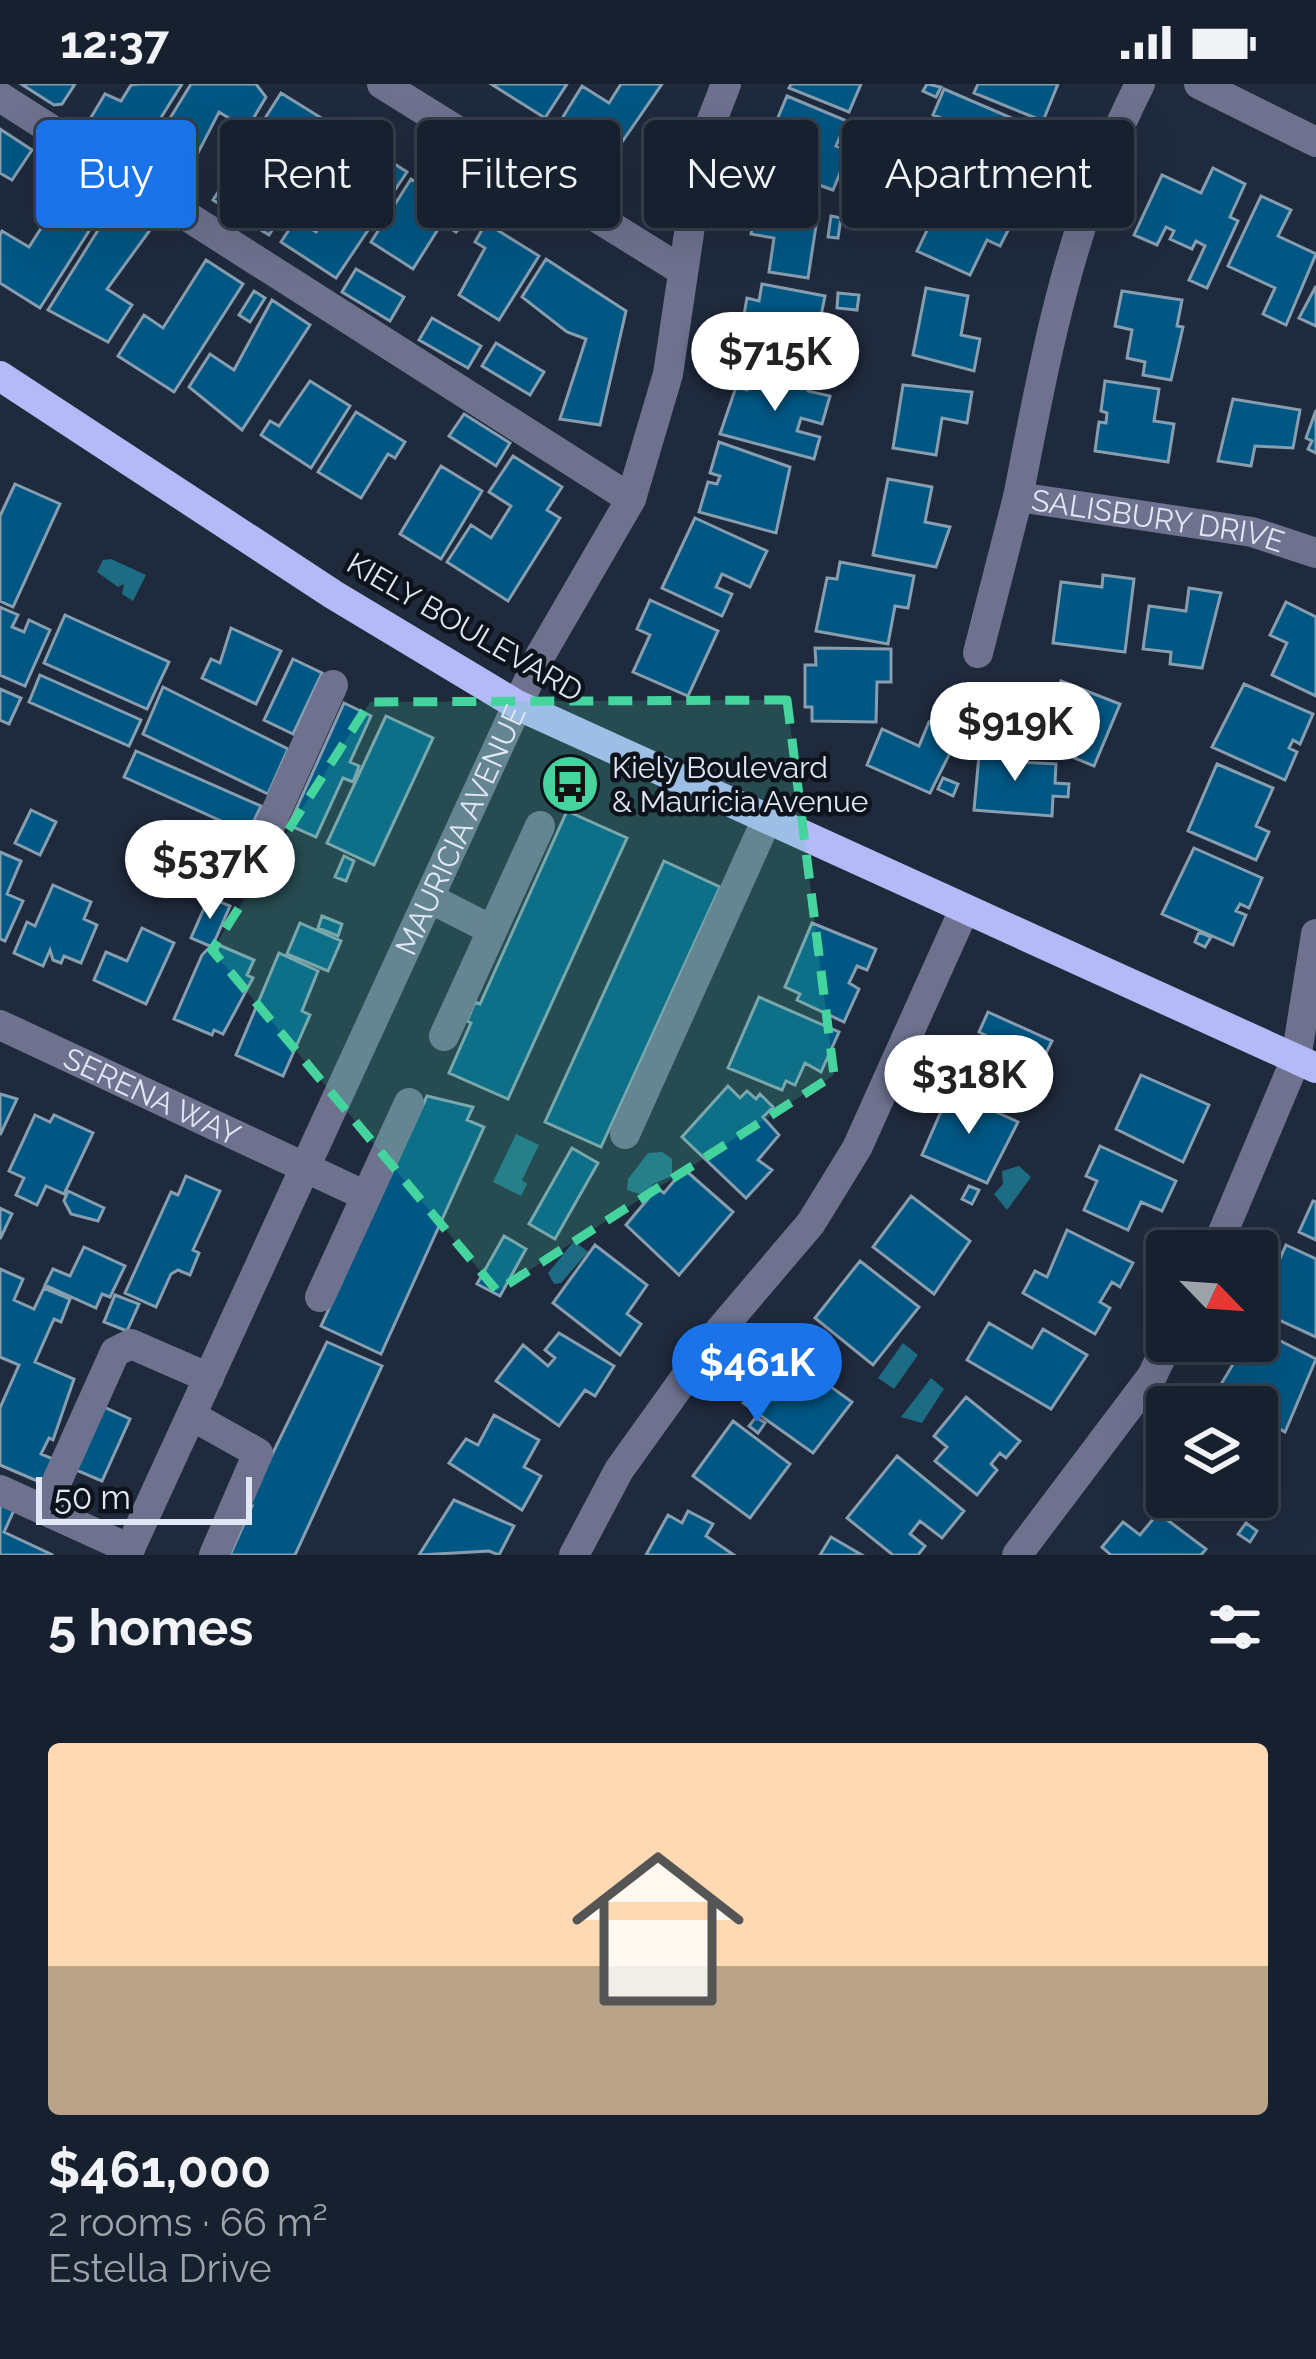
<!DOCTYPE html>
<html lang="en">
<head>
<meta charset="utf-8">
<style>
  :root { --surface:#17202e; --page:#242d3a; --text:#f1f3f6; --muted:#9ea3aa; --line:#363e4a; --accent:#1a73e8 }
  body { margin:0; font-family:Raleway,sans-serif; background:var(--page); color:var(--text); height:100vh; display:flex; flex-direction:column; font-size:45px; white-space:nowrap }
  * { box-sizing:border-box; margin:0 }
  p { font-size:39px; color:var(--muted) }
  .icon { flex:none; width:66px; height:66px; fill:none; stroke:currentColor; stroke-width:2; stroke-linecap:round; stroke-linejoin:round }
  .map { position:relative; height:1471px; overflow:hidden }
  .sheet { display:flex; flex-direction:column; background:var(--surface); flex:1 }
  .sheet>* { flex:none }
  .banner { position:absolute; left:36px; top:36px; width:1245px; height:108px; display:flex; gap:24px }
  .needle { width:78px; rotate:115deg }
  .fabs { position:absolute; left:1146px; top:1146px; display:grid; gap:24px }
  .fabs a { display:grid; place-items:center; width:132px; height:132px; border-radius:12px; background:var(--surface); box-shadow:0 12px 48px #0002,0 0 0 3px var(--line); font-size:60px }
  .scale { position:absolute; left:36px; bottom:30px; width:216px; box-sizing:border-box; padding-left:12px; border:6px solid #e0e7f4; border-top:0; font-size:33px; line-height:42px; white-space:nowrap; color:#e0e7f4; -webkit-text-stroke:9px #0e131b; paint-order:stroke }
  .price { position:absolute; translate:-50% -102px; padding:0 27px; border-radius:42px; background:#fff; color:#222; font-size:39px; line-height:78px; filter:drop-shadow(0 3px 6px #0008) }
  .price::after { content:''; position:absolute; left:50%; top:72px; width:36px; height:27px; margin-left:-18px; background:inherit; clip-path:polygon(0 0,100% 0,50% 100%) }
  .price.selected { background:var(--accent); color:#fff }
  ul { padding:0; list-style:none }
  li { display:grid; align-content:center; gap:24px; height:636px; padding:0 48px }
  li+li { border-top:3px solid var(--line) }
  li span { display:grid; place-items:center; height:372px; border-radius:12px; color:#555 }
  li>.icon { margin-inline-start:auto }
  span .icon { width:216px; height:216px; fill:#fffc; stroke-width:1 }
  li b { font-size:51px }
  h2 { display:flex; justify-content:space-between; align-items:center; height:144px; padding:0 48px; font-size:51px }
  .tag { padding:0 42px; border-radius:12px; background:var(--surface); box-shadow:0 12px 48px #0002,0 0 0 3px var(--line); font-size:42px; line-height:108px }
  .tag.selected { background:var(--accent); color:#fff }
  .status { display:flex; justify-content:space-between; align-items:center; height:84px; padding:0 60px; background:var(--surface); direction:ltr }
  .status svg { height:33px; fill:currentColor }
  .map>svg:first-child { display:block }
  .water { fill:#1d6c84 }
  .building { fill:#005784; stroke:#869eb0; stroke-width:3 }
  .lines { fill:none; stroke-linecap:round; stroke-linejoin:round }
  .minor { stroke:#6e728f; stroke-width:30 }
  .major { stroke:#b3baf7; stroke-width:30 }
  .marked { fill:#46d49e; fill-opacity:0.2; stroke:#46d49e; stroke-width:9; stroke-dasharray:24 15; stroke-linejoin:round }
  .labels { text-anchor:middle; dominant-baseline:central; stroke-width:9; stroke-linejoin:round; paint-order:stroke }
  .street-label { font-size:30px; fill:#e0e7f4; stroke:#0e131b }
  .poi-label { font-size:30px; fill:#e0e7f4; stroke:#0e131b; text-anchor:start }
</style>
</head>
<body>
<div class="status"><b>12:37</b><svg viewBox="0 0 49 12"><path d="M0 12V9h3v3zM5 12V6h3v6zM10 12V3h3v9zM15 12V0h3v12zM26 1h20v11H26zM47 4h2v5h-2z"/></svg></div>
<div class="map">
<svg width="1316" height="1471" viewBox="0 0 1316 1471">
  <rect width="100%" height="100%" fill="#1f2a3d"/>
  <path class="water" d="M111,475L146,491L133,517L122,510L124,500L118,503L97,488L103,476Z
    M516,1050L539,1061L522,1096L527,1100L521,1112L493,1098Z
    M662,1068L672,1075V1092L653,1100L646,1112L627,1106L628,1095L648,1069Z
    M1019,1082L1031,1093L1007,1126L994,1110L1003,1100L1002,1087Z
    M574,1157L588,1168L561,1199L554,1200L548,1189Z
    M903,1259L918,1271L894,1305L878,1294Z
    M931,1294L944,1305L922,1339L901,1333Z"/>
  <path class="building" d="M21,0H75L62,20L54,21Z
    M139,0H182L137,72L87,40L105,10L121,17L131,1Z
    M191,0H256L266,13L247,45L219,28L183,98L145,75Z
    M491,0H567L545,34Z
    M621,0H662L611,74L558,41L582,2L609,19Z
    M791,0H861L849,28L789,4Z
    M927,0L941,3L936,13L923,7Z
    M978,0H1058L1043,37L974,9Z
    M944,5L1014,35L997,76L1036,93L1023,123L934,85L954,39L933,31Z
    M281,9L339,45L316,81L290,68L262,114L284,128L269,151L213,116Z
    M787,12L847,37L836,62L849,67L833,106L783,88L798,52L774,43Z
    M0,45L32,66L12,96L0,89Z
    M348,50L407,88L336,194L281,158L296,135L316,148L347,106L325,85Z
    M59,81L110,114L40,224L0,199V151L2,147L29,163L54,124L37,114Z
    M894,84L904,88L897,103L887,98Z
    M1213,84L1245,100L1230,133L1238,137L1207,204L1189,196L1205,162L1196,157L1192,165L1170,155L1174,147L1166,143L1157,161L1134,151L1162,91L1201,109Z
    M411,95L471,132L456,148L442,139L413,185L371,158Z
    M949,101L1015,133L1000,162L987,156L970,191L917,167Z
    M1261,112L1291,126L1278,152L1316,170L1286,241L1263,230L1275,204L1228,182Z
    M757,116L818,129L808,194L769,188L774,154L751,150Z
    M115,119L153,142L107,205L132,221L108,258L48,226Z
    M831,132L841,134L838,154L828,153Z
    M486,139L539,172L499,236L459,211L485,164L475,158Z
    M546,175L626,227L600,341L560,335L586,255L567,248L522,213Z
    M206,176L243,200L174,308L118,272L144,231L163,244Z
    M356,185L404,213L390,237L342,208Z
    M762,200L825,212L811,282L737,269L747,214L759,217Z
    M1316,202V242L1299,234Z
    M926,204L968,212L961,251L980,255L974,287L913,271Z
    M254,207L265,214L250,238L239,231Z
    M1122,207L1182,216L1177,242L1183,243L1171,296L1143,291L1145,278L1127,274L1132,246L1115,242Z
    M838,209L859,211L857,226L837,224Z
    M272,216L310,241L242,346L189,303L210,270L234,286Z
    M432,234L481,262L468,284L419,256Z
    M496,259L544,288L530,311L482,282Z
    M752,284L810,300L808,307L830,312L822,340L801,334L797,347L820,353L814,375L720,350L736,303L747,306Z
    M310,297L350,322L311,384L261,351L270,337L279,342Z
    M1105,297L1159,305L1154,337L1174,340L1168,378L1095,367L1099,338L1106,339L1107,329L1101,327Z
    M903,301L972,308L967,339L942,334L936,371L893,364Z
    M1233,315L1300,326L1293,364L1255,362L1251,382L1218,377Z
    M1316,326V369L1308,365L1312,357L1306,354Z
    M356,328L405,358L395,374L388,370L361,414L318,388Z
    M464,330L510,359L496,382L449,352Z
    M719,358L790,383L776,449L699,428L708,398L717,400L720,392L710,389Z
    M513,372L562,403L547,426L560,434L508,517L447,478L471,441L491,454L511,422L489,408Z
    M441,382L482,407L441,475L400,450Z
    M888,395L932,403L925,438L950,443L936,483L873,471Z
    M15,400L60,420L13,523L0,517V432Z
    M695,434L767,467L750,503L722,490L716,503L732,510L722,532L662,504Z
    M840,478L914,492L908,524L895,522L888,560L816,547L827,494L837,495Z
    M1103,491L1134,495L1125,568L1053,559L1061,498L1102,503Z
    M1189,504L1221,509L1202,584L1170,580L1171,568L1143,565L1149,522L1186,527Z
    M650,516L718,547L688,612L633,588L650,551L637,545Z
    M1286,518L1316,533V612L1272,591L1287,559L1270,551Z
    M0,523L18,531L12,543L24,548L29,536L50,546L25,602L0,591Z
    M65,531L169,578L147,625L44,579Z
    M231,544L281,567L256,620L202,594L211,575L220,579Z
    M815,564L891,565V598H877L876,638L812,637V623H805V581H816Z
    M293,575L322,589L293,650L264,636Z
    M40,591L141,636L129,662L29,618Z
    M1061,597L1120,620L1094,682L1055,666L1070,630L1050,622Z
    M1244,600L1313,630L1300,660L1293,656L1289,664L1297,668L1285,696L1212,663Z
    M163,603L288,665L268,710L143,650Z
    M0,605L21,614L9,640L0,636Z
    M344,619L371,632L350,678L359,682L353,698L343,694L316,753L289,741Z
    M386,632L433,654L374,781L327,759Z
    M929,638L959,651L930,709L867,681L882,645L919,662Z
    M980,660L1012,663L1010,683H1020V678L1056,680L1055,699L1069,700L1068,713L1053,712L1052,732L974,726Z
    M136,667L261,722L248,749L124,693Z
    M1217,680L1273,704L1256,742L1269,748L1256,776L1188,747Z
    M943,694L958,700L953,712L938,705Z
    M31,726L56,738L40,771L15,759Z
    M567,727L627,754L508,1015L449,989L471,939L467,937L475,918L480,920Z
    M147,764L160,769L153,785L140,779Z
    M1194,764L1262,794L1249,824L1240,820L1236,827L1246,831L1233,861L1162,830Z
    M0,768L21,777L7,810L23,817L5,857L0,855Z
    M344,772L354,777L346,797L335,793Z
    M664,777L720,803L601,1063L545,1038Z
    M53,801L91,818L84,835L97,841L81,879L64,872L61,879L53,876L50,866L43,882L14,869L27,838L35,842Z
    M209,813L230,822L212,863L191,854Z
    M322,832L342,840L338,852L318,844Z
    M300,839L341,857L328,887L287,870Z
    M812,839L876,865L867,886L857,882L849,899L859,905L844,938L797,916L800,910L785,903Z
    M142,844L174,859L146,920L94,896L106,868L127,877Z
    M1199,848L1211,853L1205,863L1195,858Z
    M219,861L254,876L247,891L253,894L223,950L214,946L212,951L174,935L202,871L208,865L216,869Z
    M279,869L318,887L302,927L310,931L283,992L236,971Z
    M759,913L839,948L821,988L805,979L795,1001L786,997L782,1006L728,984Z
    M988,928L1052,957L1021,1020L959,992L972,963L978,966L985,951L979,948Z
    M1141,991L1209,1021L1183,1078L1116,1045Z
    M728,1002L740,1014L747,1007L756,1015L760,1010L773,1023L763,1033L779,1051L758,1076L772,1086L746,1114L682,1053Z
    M950,1007L1018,1038L987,1099L922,1071Z
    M0,1010L17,1015L0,1051Z
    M427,1012L473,1023L467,1036L484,1043L381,1270L321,1242Z
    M35,1031L50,1038L54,1031L93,1049L64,1110L46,1102L37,1121L16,1111L24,1094L9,1087Z
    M1100,1062L1176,1097L1162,1127L1141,1118L1128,1146L1084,1126L1097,1097L1086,1092Z
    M572,1064L598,1079L555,1155L529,1140Z
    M684,1085L733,1128L679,1191L626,1141L657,1104L664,1109Z
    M186,1092L220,1107L193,1166L199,1169L190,1191L178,1186L171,1190L156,1223L125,1209L171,1108L178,1111Z
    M969,1102L979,1106L972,1120L962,1115Z
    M68,1107L104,1124L98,1137L71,1130L64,1117Z
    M911,1112L970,1157L934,1210L873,1163Z
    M1313,1117L1316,1118V1156L1299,1148Z
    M0,1124L12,1130L0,1155Z
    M1067,1146L1133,1179L1120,1203L1112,1198L1100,1218L1110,1224L1095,1250L1023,1209L1035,1187L1047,1193Z
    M504,1152L526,1165L500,1212L477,1200Z
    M595,1161L647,1201L627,1230L641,1240L620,1271L553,1219Z
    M1286,1161L1316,1175V1253L1257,1226Z
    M84,1163L125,1182L110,1213L102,1210L96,1224L45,1201L53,1185L70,1192Z
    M860,1177L919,1223L873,1281L815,1234Z
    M0,1185L23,1195L14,1216L34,1225L44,1204L70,1215L61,1238L54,1235L35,1278L74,1295L53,1356L49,1354L41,1370L53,1375L42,1399L0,1381V1324L19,1281L0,1273Z
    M115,1211L139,1220L127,1247L104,1238Z
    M989,1239L1032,1264L1043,1245L1087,1271L1051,1325L967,1276Z
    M1257,1245L1316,1275L1285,1348L1257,1331V1323H1243L1217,1307L1247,1257H1257Z
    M559,1249L614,1282L595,1312L585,1306L559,1342L496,1297L523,1261L548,1282L555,1274L545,1266Z
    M327,1258L382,1282L295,1471H230L252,1422H247Z
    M795,1277L852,1318L813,1369L743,1319L763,1291L777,1301Z
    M966,1313L1020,1357L1006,1374L1000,1369L991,1380L997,1386L977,1411L935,1377L947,1363L934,1352Z
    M104,1323L130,1335L102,1397L76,1386Z
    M494,1331L539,1356L524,1383L541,1392L522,1426L449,1379L466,1355L478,1361Z
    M756,1333L765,1339L758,1349L749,1342Z
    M733,1337L790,1380L750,1434L693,1392Z
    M1257,1354L1274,1364L1257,1393Z
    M897,1372L964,1427L942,1454L920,1437L910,1450L925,1462L918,1471H893L847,1434Z
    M1209,1413H1243V1419L1229,1429Z
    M454,1416L514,1442L499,1471L489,1467L419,1471Z
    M0,1417L15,1424L4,1448L53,1471H0Z
    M688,1427L713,1440L706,1452L734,1471H646L668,1431L682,1439Z
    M1158,1429L1206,1465L1201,1471H1111L1102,1463L1123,1438L1140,1451Z
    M1246,1439L1257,1447L1250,1458L1238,1450Z
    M831,1453L862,1471H820Z"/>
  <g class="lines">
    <g class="minor">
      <path d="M382,0L683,187"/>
      <path d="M1199,0L1316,58"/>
      <path d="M0,13L631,415"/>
      <path d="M1018,413C1048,261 1069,140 1140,0"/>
      <path id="s1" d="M978,569L1018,413L1252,448L1316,469"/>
      <path d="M254,777L333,601"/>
      <path d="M429,814L492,846"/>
      <path id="s2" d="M0,941L366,1112"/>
      <path d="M444,952L540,742"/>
      <path d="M625,1050L767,735"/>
      <path d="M1215,1167L1296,975L1316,850"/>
      <path d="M320,1213L409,1019"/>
      <path d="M192,1332L258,1369L214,1471"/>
      <path d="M0,1406L130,1465"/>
      <path d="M44,1426L115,1268L131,1260L209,1294"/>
      <path id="s3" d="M127,1471L540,572L631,415L668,290L702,62L726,0"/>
      <path d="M574,1471L619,1386L715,1252L811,1139L857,1064L964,826"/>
      <path d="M1017,1471L1152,1292L1169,1257"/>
    </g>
    <path class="major" d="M0,292L334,511L517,621L1316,984"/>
  </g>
  <path class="marked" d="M787,616L834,991L497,1207L212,866L370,618Z"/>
  <defs>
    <g id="bus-disc" transform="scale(3)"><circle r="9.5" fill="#46d49e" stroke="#0e131b"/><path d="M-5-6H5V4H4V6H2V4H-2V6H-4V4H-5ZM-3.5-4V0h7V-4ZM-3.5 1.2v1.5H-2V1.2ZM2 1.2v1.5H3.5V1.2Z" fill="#111"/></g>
  </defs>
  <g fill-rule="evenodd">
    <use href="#bus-disc" x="570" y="700"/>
  </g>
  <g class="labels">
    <g class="street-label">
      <text stroke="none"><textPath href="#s1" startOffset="303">SALISBURY DRIVE</textPath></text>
      <text transform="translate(465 543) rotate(30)">KIELY BOULEVARD</text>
      <text stroke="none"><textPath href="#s3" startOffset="798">MAURICIA AVENUE</textPath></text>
      <text stroke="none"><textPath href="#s2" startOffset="168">SERENA WAY</textPath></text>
    </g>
    <g class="poi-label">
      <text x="612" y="683">Kiely Boulevard<tspan x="612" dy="34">&amp; Mauricia Avenue</tspan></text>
    </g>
  </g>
</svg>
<div class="fabs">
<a><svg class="needle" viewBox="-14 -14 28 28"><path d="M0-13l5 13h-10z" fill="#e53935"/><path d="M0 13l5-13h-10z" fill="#9ea3aa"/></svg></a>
<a><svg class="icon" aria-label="layers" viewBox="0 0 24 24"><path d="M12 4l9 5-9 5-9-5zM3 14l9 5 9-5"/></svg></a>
</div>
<div class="scale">50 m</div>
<b class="price" style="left:775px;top:330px">$715K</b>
<b class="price" style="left:1015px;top:700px">$919K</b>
<b class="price" style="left:210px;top:838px">$537K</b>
<b class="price" style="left:969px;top:1053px">$318K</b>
<b class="price selected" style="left:757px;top:1341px">$461K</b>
<div class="banner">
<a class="tag selected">Buy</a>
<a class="tag">Rent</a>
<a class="tag">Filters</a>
<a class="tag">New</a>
<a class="tag">Apartment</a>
</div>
</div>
<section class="sheet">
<h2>5 homes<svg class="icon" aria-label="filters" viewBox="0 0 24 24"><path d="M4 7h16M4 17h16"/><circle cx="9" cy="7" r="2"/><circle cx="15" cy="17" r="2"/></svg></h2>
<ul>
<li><span style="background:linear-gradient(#ffd9b3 60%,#b9a48a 0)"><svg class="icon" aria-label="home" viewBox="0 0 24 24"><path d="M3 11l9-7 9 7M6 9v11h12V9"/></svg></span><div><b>$461,000</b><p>2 rooms · 66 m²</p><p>Estella Drive</p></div></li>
</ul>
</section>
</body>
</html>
